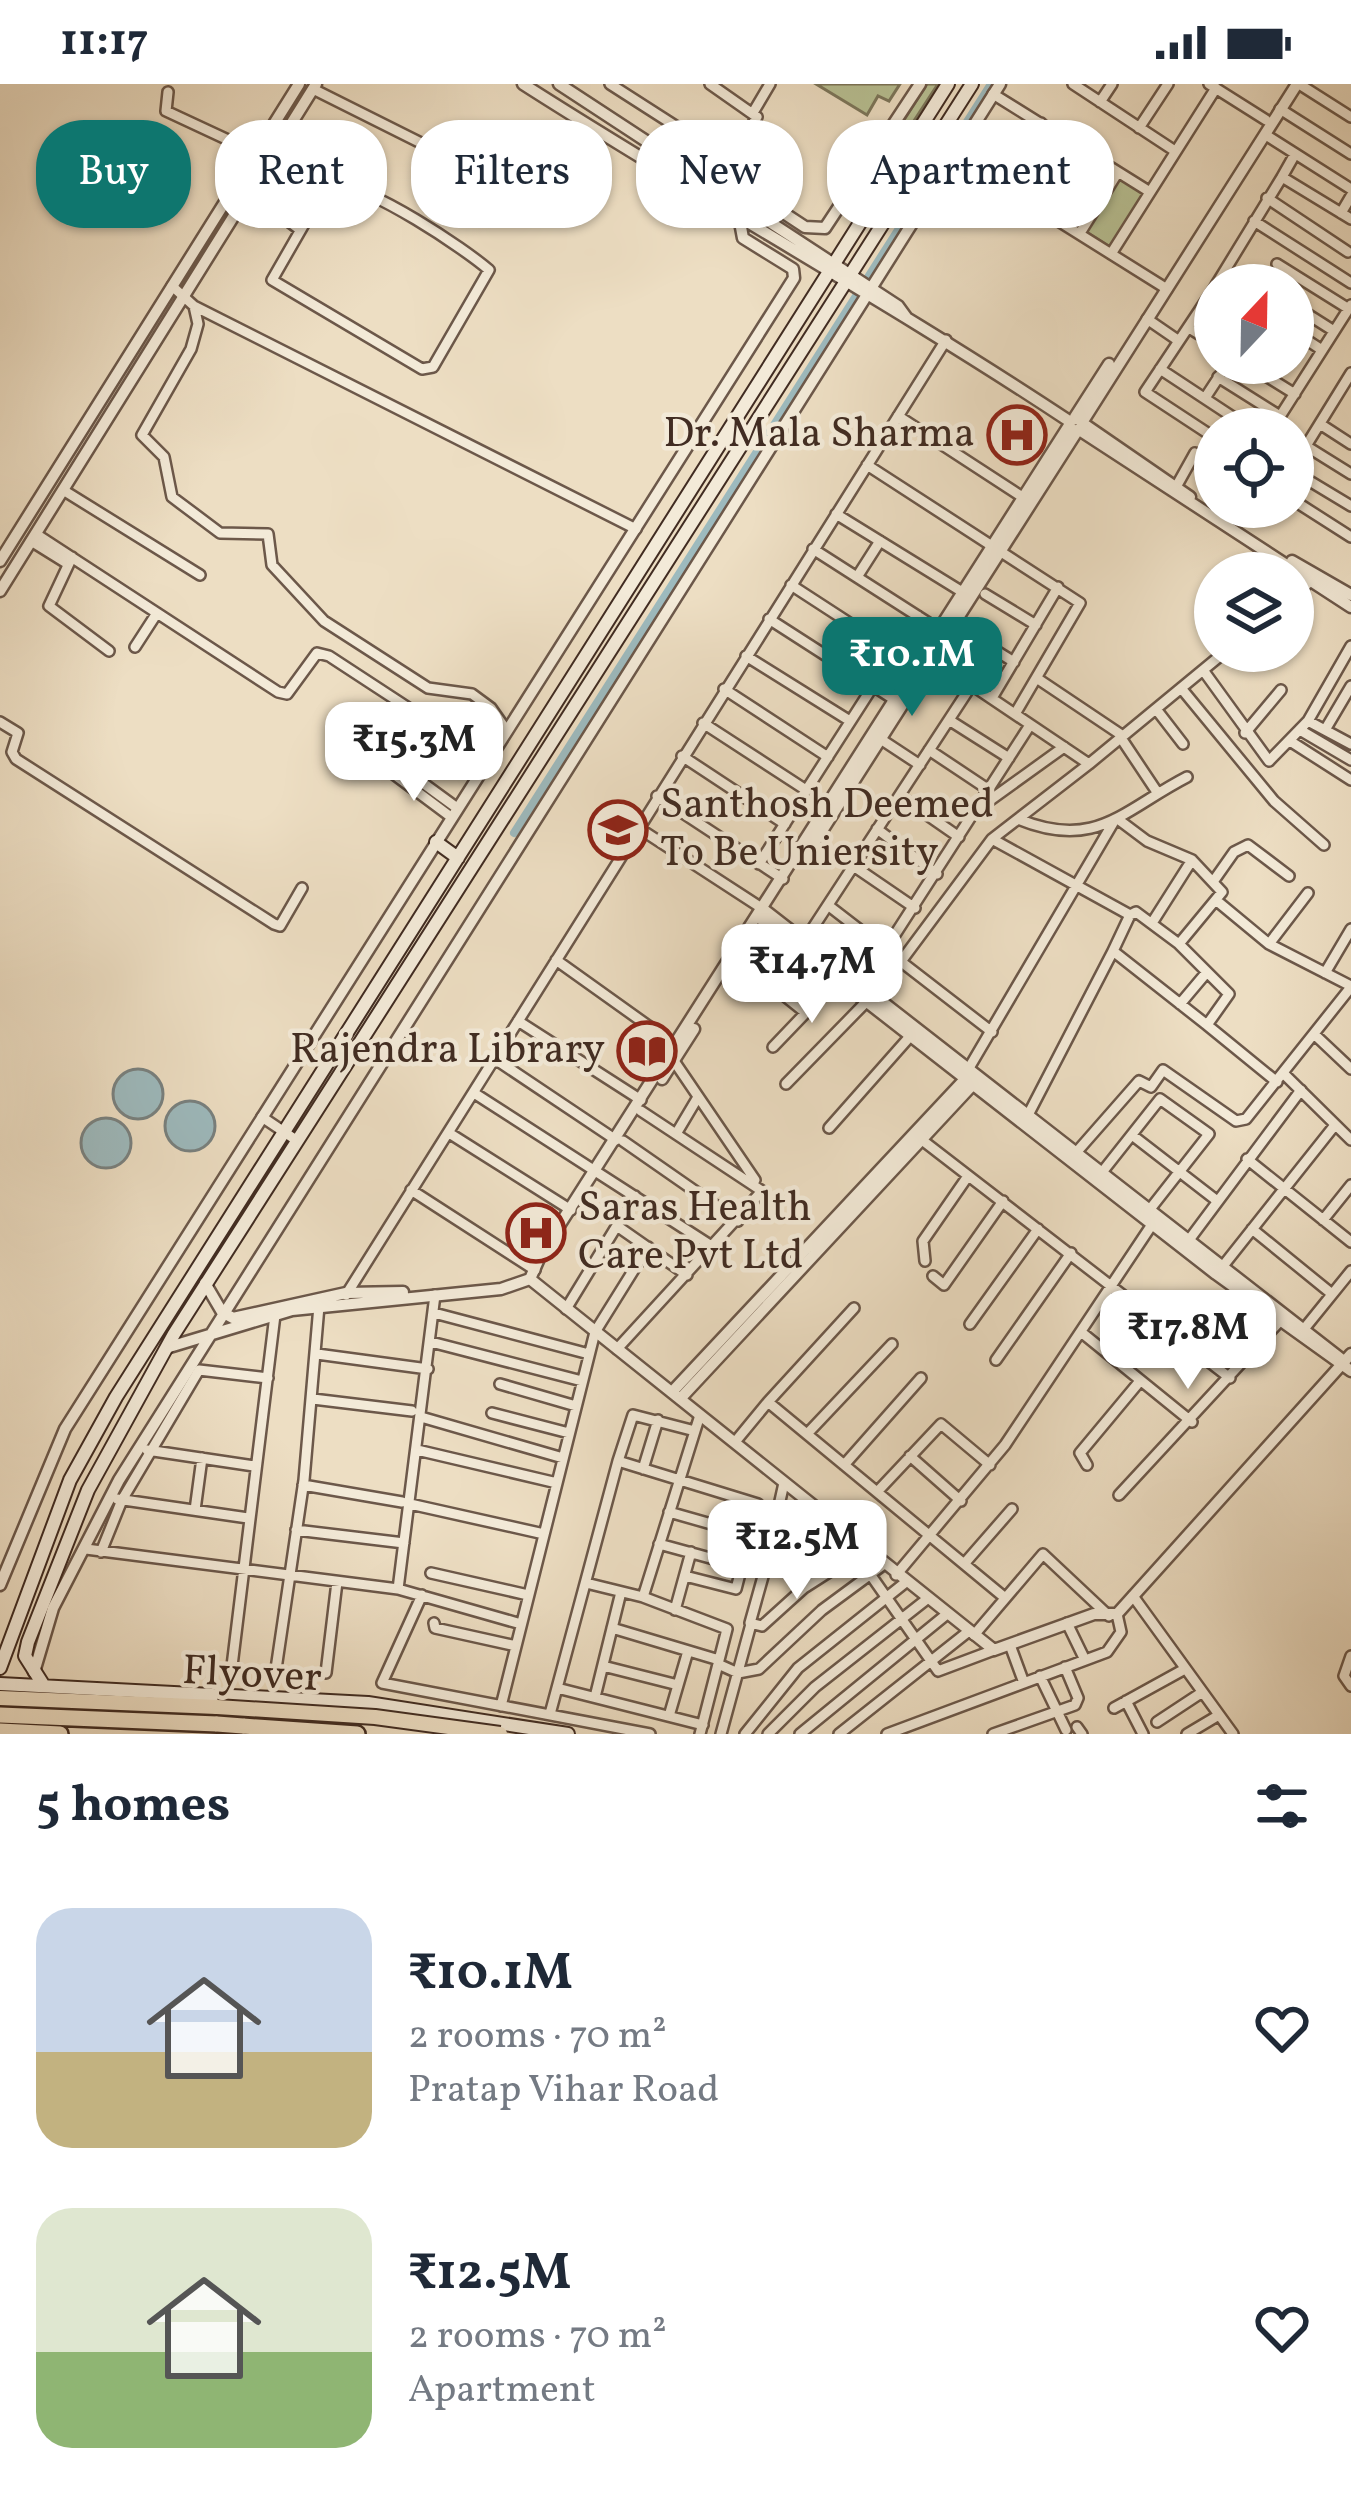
<!DOCTYPE html>
<html lang="en">
<head>
<meta charset="utf-8">
<style>
  :root { --surface:#fff; --page:#f6f6f7; --text:#1f2937; --muted:#747a83; --accent:#0f766e }
  body { margin:0; font-family:Vollkorn,serif; background:var(--page); color:var(--text); height:100vh; display:flex; flex-direction:column; font-size:45px; white-space:nowrap }
  * { box-sizing:border-box; margin:0 }
  p { font-size:39px; color:var(--muted) }
  .icon { flex:none; width:66px; height:66px; fill:none; stroke:currentColor; stroke-width:2; stroke-linecap:round; stroke-linejoin:round }
  .map { position:relative; height:1650px; overflow:hidden }
  .sheet { display:flex; flex-direction:column; background:var(--surface); flex:1 }
  .sheet>* { flex:none }
  .top-card { position:absolute; left:36px; top:36px; width:1281px; height:108px; display:flex; gap:24px }
  .needle { width:78px; rotate:22deg }
  .fabs { position:absolute; left:1194px; top:180px; display:grid; gap:24px }
  .fabs a { display:grid; place-items:center; width:120px; height:120px; border-radius:50%; background:var(--surface); box-shadow:0 3px 9px #0004; font-size:60px }
  .price { position:absolute; translate:-50% -102px; padding:0 27px; border-radius:24px; background:#fff; color:#222; font-size:39px; line-height:78px; filter:drop-shadow(0 3px 6px #0008) }
  .price::after { content:''; position:absolute; left:50%; top:72px; width:36px; height:27px; margin-left:-18px; background:inherit; clip-path:polygon(0 0,100% 0,50% 100%) }
  .price.selected { background:var(--accent); color:#fff }
  ul { padding:0; list-style:none }
  li { display:flex; align-items:center; gap:36px; height:300px; padding:0 36px }
  li span { display:grid; place-items:center; flex:none; width:336px; height:240px; border-radius:36px; color:#555 }
  li>.icon { margin-inline-start:auto }
  span .icon { width:144px; height:144px; fill:#fffc; stroke-width:1 }
  li b { font-size:51px }
  h2 { display:flex; justify-content:space-between; align-items:center; height:144px; padding:0 36px; font-size:51px }
  .pill { padding:0 42px; border-radius:48px; background:var(--surface); box-shadow:0 3px 9px #0004; font-size:42px; line-height:108px }
  .pill.selected { background:var(--accent); color:#fff }
  .status { display:flex; justify-content:space-between; align-items:center; height:84px; padding:0 60px; background:var(--surface); direction:ltr }
  .status svg { height:33px; fill:currentColor }
  .map>svg:first-child { display:block }
  .green { fill:#b8c194; stroke:#7c765b; stroke-width:3 }
  .water { fill:#9dbabe; stroke:#788180; stroke-width:3 }
  .lines { fill:none; stroke-linecap:round; stroke-linejoin:round }
  .canal { stroke:#9dbabe; stroke-width:8 }
  .minor-casing { stroke:#6c584a; stroke-width:14 }
  .tertiary-casing { stroke:#6c584a; stroke-width:15 }
  .secondary-casing { stroke:#412c22; stroke-width:16 }
  .trunk-casing { stroke:#412c22; stroke-width:18 }
  .motorway-casing { stroke:#412c22; stroke-width:20 }
  .minor { stroke:#f3ead8; stroke-width:9 }
  .tertiary { stroke:#f3ead8; stroke-width:10 }
  .secondary { stroke:#f3ead8; stroke-width:12 }
  .trunk { stroke:#eddec3; stroke-width:14 }
  .motorway { stroke:#eddec3; stroke-width:15 }
  .trunk-bridge-casing { stroke:#412c22; stroke-width:18; stroke-linecap:butt }
  .motorway-bridge-casing { stroke:#412c22; stroke-width:20; stroke-linecap:butt }
  .trunk-bridge { stroke:#eddec3; stroke-width:14 }
  .motorway-bridge { stroke:#eddec3; stroke-width:15 }
  .labels { text-anchor:middle; dominant-baseline:central; stroke-width:9; stroke-linejoin:round; paint-order:stroke }
  .poi-label { font-size:42px; fill:#412c22; stroke:#f3ead8; text-anchor:end }
  .street-label { font-size:42px; fill:#412c22; stroke:#f3ead8 }
</style>
</head>
<body>
<div class="status"><b>11:17</b><svg viewBox="0 0 49 12"><path d="M0 12V9h3v3zM5 12V6h3v6zM10 12V3h3v9zM15 12V0h3v12zM26 1h20v11H26zM47 4h2v5h-2z"/></svg></div>
<div class="map">
<svg width="1351" height="1650" viewBox="0 0 1351 1650">
  <rect width="100%" height="100%" fill="#eddec3"/>
  <filter id="stains"><feTurbulence type="fractalNoise" baseFrequency=".00167" numOctaves="4"/><feColorMatrix values="0 0 0 0 .2 0 0 0 0 .09 0 0 0 0 .02 0 0 0 .5 -.17"/></filter>
  <radialGradient id="worn" r=".72"><stop offset=".6" stop-color="#630" stop-opacity="0"/><stop offset="1" stop-color="#630" stop-opacity=".3"/></radialGradient>
  <path class="green" d="M816,0H900L889,17L878,12L867,31Z
    M927,0H938L893,69L886,64Z
    M1044,46L1069,62L1035,114L1010,98Z
    M1119,94L1144,110L1110,163L1085,147Z"/>
  <path class="water" d="M113 1010a25 25 0 1 1 50 0a25 25 0 1 1-50 0Z
    M165 1042a25 25 0 1 1 50 0a25 25 0 1 1-50 0Z
    M81 1059a25 25 0 1 1 50 0a25 25 0 1 1-50 0Z"/>
  <g class="lines">
    <path class="canal" d="M514,749L991,0"/>
    <g class="minor-casing">
      <path id="minor" d="M610,0L730,77L757,33L710,0
        M1073,0L1175,67
        M1209,0L1266,36
        M1299,0L1351,33
        M313,5L423,60L499,108
        M168,8L166,27L256,69
        M993,10L1150,108
        M1100,18L1112,0
        M1280,25L1351,70
        M754,27L770,0
        M1041,39L1004,103L1167,205
        M1139,44L1168,0
        M1269,53L1351,105
        M1295,70L1282,93L1351,135
        M256,97L311,128
        M339,103C368,100 465,165 489,186L433,283L422,285L272,196L311,128Z
        M249,108L299,145
        M1267,114L1348,168
        M1033,121L1074,60
        M1341,129L1351,112
        M1254,137L1351,199
        M1080,149L1118,88
        M1111,170L1216,4
        M1277,180L1349,225
        M1216,201L1282,93
        M172,202L194,222L198,240L191,265L142,351L164,373L172,413L220,449L268,450L272,481L324,537L428,604L472,610L491,624L507,647
        M1215,203L1145,308L1215,354
        M1293,221L1334,247
        M194,222L636,445
        M1147,235L1179,257
        M1189,244L1215,260
        M1293,247L1322,266
        M1245,279L1295,310
        M1160,285L1251,345
        M1218,293L1280,332
        M1205,314L1228,279
        M898,332L1024,414
        M1320,340L1351,360
        M1272,345L1351,221
        M1306,362L1351,390
        M867,381L1080,519L1015,630
        M1293,383L1351,289
        M1293,387L1351,422
        M1176,403L1195,369L1215,378
        M63,406L200,491
        M1293,416L1351,453
        M836,430L964,509
        M36,450L278,608L287,610L317,569L329,572L410,625L411,634L387,674
        M31,457L68,480
        M813,465L941,547
        M72,473L49,522L109,567
        M857,493L880,457
        M791,501L894,568
        M985,510L1036,541
        M1293,512L1312,496
        M769,535L895,616
        M961,545L1014,578
        M135,563L157,529
        M746,572L850,637
        M1203,586L1269,677L1308,637L1351,562
        M1038,595L1123,652
        M1181,604L1274,717L1324,761
        M724,605L828,673
        M992,614L1058,503
        M1156,625L1183,660
        M949,636L1009,674
        M1308,637L1351,660
        M0,638L18,649L12,668L16,675L274,840L280,842L302,804
        M703,639L806,706
        M1300,646L1351,676
        M1325,646L1351,602
        M1245,649L1281,606
        M1121,654L1157,708
        M882,656L920,681
        M1290,657L1351,696
        M929,666L989,706
        M682,672L785,740
        M381 681a8 8 0 1 1 16 0a8 8 0 1 1-16 0Z
        M397,680L457,724
        M1089,680L1226,567
        M392,689L451,733
        M657,712L783,795
        M900,712L959,753
        M982,722L1064,663
        M1018,735C1096,767 1123,726 1187,693
        M1119,736L1147,757L1192,776
        M637,743L763,825
        M877,745L937,790
        M992,755L1130,831L1136,828L1179,860L1229,910L1207,941L1277,998
        M759,780L918,532
        M855,783L915,824
        M1215,795L1234,768L1248,761L1289,792
        M1217,817L1269,860L1351,902
        M829,822L992,948
        M1152,839L1192,776L1222,808L1179,860
        M805,856L971,602
        M1269,860L1308,809
        M887,863L1030,641
        M1113,867L1130,831
        M556,876L675,961
        M902,876L992,755L1089,680L927,571
        M1325,889L1351,845
        M766,897L806,929
        M1180,920L1207,888
        M518,937L641,1016
        M1314,950L1351,985
        M773,963L840,893
        M495,975L616,1056
        M674,977L755,1096
        M969,984L1113,739
        M1284,990L1351,1056
        M786,1000L869,915
        M474,1009L713,1163
        M262,1033L296,1056
        M1027,1033L1113,867L1207,941
        M829,1044L913,949
        M449,1049L571,1126
        M676,1050L698,1013
        M1132,1051L1216,1116
        M922,1056L1230,1294
        M623,1057L738,1137
        M1074,1071L1139,997L1151,1003L1163,986L1236,1037L1246,1035L1351,903
        M1247,1075L1351,1158
        M1103,1087L1160,1015L1209,1050L1147,1129
        M411,1106L535,1186
        M1323,1136L1351,1101
        M617,1142L687,1191
        M1252,1145L1332,1210
        M1186,1160L1301,1006
        M925,1177L923,1157L968,1092
        M1219,1187L1335,1041
        M933,1192L944,1201L1003,1117
        M346,1211L946,256
        M566,1225L635,1112
        M434,1229L589,1270
        M970,1240L1038,1145
        M1304,1245L1351,1187
        M1081,1248L1192,1338
        M431,1258L582,1297
        M617,1265L762,1107L641,1027
        M317,1270L428,1285
        M996,1276L1071,1169
        M500,1300L576,1322
        M313,1315L412,1327
        M768,1318L854,1224
        M492,1329L569,1349
        M421,1333L563,1374
        M807,1350L892,1260
        M735,1358L768,1318L1004,1513
        M147,1366L254,1382
        M417,1366L557,1399
        M910,1372L961,1417
        M618,1377L633,1331L695,1347
        M844,1381L921,1294
        M1087,1381L1080,1369L1140,1297
        M643,1385L658,1336
        M303,1401L402,1418
        M877,1408L941,1340L990,1381
        M1119,1411L1280,1237
        M117,1415L248,1434
        M410,1420L544,1450
        M195,1426L202,1374
        M823,1432L769,1471L750,1539L762,1542L804,1504L865,1465
        M296,1446L404,1459
        M659,1460L743,1483
        M86,1465L398,1505L521,1540
        M101,1468L122,1416L199,1286L268,1294
        M767,1475L784,1399
        M964,1480L1012,1425
        M431,1489L528,1511
        M870,1490L938,1587L994,1566
        M896,1491L1005,1361L1153,1139
        M685,1492L736,1505L750,1451
        M586,1499L643,1513
        M398,1505L435,1211
        M422,1511L382,1599L650,1650
        M1133,1512L1233,1650
        M675,1526L691,1468
        M434,1539L435,1544L516,1562
        M1067,1539L1085,1576
        M612,1544L719,1576
        M974,1551L1043,1470L1109,1532
        M1010,1561L1024,1599
        M1351,1572L1344,1592L1351,1602
        M718,1580L738,1589L759,1585L822,1526L883,1481
        M232,1582L275,1231
        M603,1582L678,1601
        M276,1585L304,1396L319,1222
        M326,1589L337,1498
        M1040,1592L1066,1646
        M557,1604L703,1641
        M595,1613L621,1508
        M1126,1617L1143,1650
        M501,1622L595,1248L648,1163
        M1114,1624L1183,1586
        M550,1630L618,1377L758,1420L750,1451L669,1428
        M669,1632L688,1567
        M1157,1638L1201,1609
        M1077,1643L1082,1650
        M700,1650L727,1545L643,1513L700,1331
        M721,1650L751,1540
        M745,1650L798,1584L906,1498
        M768,1650L815,1603L927,1515
        M800,1650L947,1530
        M839,1650L969,1547
        M887,1650L1107,1568L1121,1548L1117,1530
        M993,1650L1075,1621L1078,1614L1065,1583
        M1187,1650L1219,1631"/>
    </g>
    <g class="tertiary-casing">
      <path id="tertiary" d="M523,0C704,116 891,219 1069,337L1071,347L1083,345L1080,334L1069,337
        M559,0L898,222L906,233
        M747,123L758,112L805,143L825,144L920,0
        M1075,333L1109,280
        M1083,337L1297,0
        M1084,340L1190,413
        M1081,347L1351,523
        M0,477L299,0
        M1292,477L1351,511
        M0,507L316,0
        M811,764L1076,349
        M763,825L1345,1278
        M758,833L1216,1190L1351,1287
        M662,995L694,945
        M530,1195L994,1566L1094,1530H1117L1351,1270
        M205,1199L222,1228L233,1234L346,1209L403,1208
        M166,1264L292,1226L501,1205L530,1195L541,1170L1068,343
        M672,1308L969,991
        M680,1315L978,995
        M0,1501L65,1345L794,194L793,185L743,154L740,138
        M34,1588L53,1524L119,1396L1000,0"/>
    </g>
    <g class="secondary-casing">
      <path id="secondary" d="M436,758L458,774
        M0,1584L70,1396L116,1313L948,0
        M0,1600L368,1619L568,1650
        M44,1602L25,1572L28,1558L88,1406L174,1250L972,0"/>
    </g>
    <g class="trunk-casing">
      <path id="trunk" d="M0,1614L217,1623"/>
    </g>
    <g class="motorway-casing">
      <path id="motorway" d="M0,1631L217,1640
        M243,1642L357,1650
        M0,1647L60,1650"/>
    </g>
    <use href="#minor" class="minor"/>
    <use href="#tertiary" class="tertiary"/>
    <use href="#secondary" class="secondary"/>
    <use href="#trunk" class="trunk"/>
    <use href="#motorway" class="motorway"/>
    <g class="trunk-bridge-casing">
      <path id="trunk-bridge" d="M217,1623L375,1633L500,1650"/>
    </g>
    <g class="motorway-bridge-casing">
      <path id="motorway-bridge" d="M217,1640L243,1642"/>
    </g>
    <use href="#trunk-bridge" class="trunk-bridge"/>
    <use href="#motorway-bridge" class="motorway-bridge"/>
  </g>
  <defs>
    <g id="hospital-ring" transform="scale(3)"><circle r="9.5" fill="#f3ead8" stroke="#8f2418" stroke-width="1.5"/><path d="M-5-5h3v3.5h4V-5h3V5h-3V1.5h-4V5h-3Z" fill="#8f2418"/></g>
    <g id="university-ring" transform="scale(3)"><circle r="9.5" fill="#f3ead8" stroke="#8f2418" stroke-width="1.5"/><path d="M0-5L7-2L0 1L-7-2ZM-4 1L0 2.5L4 1V4Q0 6-4 4Z" fill="#8f2418"/></g>
    <g id="library-ring" transform="scale(3)"><circle r="9.5" fill="#f3ead8" stroke="#8f2418" stroke-width="1.5"/><path d="M-6-4Q-3-5.5-.7-3.5V5Q-3 3-6 4ZM6-4Q3-5.5 .7-3.5V5Q3 3 6 4Z" fill="#8f2418"/></g>
  </defs>
  <g fill-rule="evenodd">
    <use href="#hospital-ring" x="1017" y="351"/>
    <use href="#university-ring" x="618" y="746"/>
    <use href="#library-ring" x="647" y="967"/>
    <use href="#hospital-ring" x="536" y="1149"/>
  </g>
  <g class="labels">
    <g class="poi-label">
      <text x="975" y="351">Dr. Mala Sharma</text>
      <text x="660" y="722" text-anchor="start">Santhosh Deemed<tspan x="660" dy="48">To Be Uniersity</tspan></text>
      <text x="605" y="967">Rajendra Library</text>
      <text x="578" y="1125" text-anchor="start">Saras Health<tspan x="578" dy="48">Care Pvt Ltd</tspan></text>
    </g>
    <g class="street-label">
      <text transform="translate(252 1592) rotate(3)">Flyover</text>
    </g>
  </g>
  <rect width="100%" height="100%" filter="url(#stains)"/>
  <rect width="100%" height="100%" fill="url(#worn)"/>
</svg>
<div class="fabs">
<a><svg class="needle" viewBox="-14 -14 28 28"><path d="M0-13l5 13h-10z" fill="#e53935"/><path d="M0 13l5-13h-10z" fill="#747a83"/></svg></a>
<a><svg class="icon" aria-label="locate" viewBox="0 0 24 24"><circle cx="12" cy="12" r="6"/><path d="M12 2v4M12 18v4M2 12h4M18 12h4"/></svg></a>
<a><svg class="icon" aria-label="layers" viewBox="0 0 24 24"><path d="M12 4l9 5-9 5-9-5zM3 14l9 5 9-5"/></svg></a>
</div>
<b class="price selected" style="left:912px;top:635px">₹10.1M</b>
<b class="price" style="left:414px;top:720px">₹15.3M</b>
<b class="price" style="left:812px;top:942px">₹14.7M</b>
<b class="price" style="left:1188px;top:1308px">₹17.8M</b>
<b class="price" style="left:797px;top:1518px">₹12.5M</b>
<div class="top-card">
<a class="pill selected">Buy</a>
<a class="pill">Rent</a>
<a class="pill">Filters</a>
<a class="pill">New</a>
<a class="pill">Apartment</a>
</div>
</div>
<section class="sheet">
<h2>5 homes<svg class="icon" aria-label="filters" viewBox="0 0 24 24"><path d="M4 7h16M4 17h16"/><circle cx="9" cy="7" r="2"/><circle cx="15" cy="17" r="2"/></svg></h2>
<ul>
<li><span style="background:linear-gradient(#c9d6e8 60%,#c2b280 0)"><svg class="icon" aria-label="home" viewBox="0 0 24 24"><path d="M3 11l9-7 9 7M6 9v11h12V9"/></svg></span><div><b>₹10.1M</b><p>2 rooms · 70 m²</p><p>Pratap Vihar Road</p></div><svg class="icon" aria-label="heart" viewBox="0 0 24 24"><path d="M12 20l-8-8c-3-5 5-10 8-4 3-6 11-1 8 4z"/></svg></li>
<li><span style="background:linear-gradient(#dfe7d0 60%,#8fb573 0)"><svg class="icon" aria-label="home" viewBox="0 0 24 24"><path d="M3 11l9-7 9 7M6 9v11h12V9"/></svg></span><div><b>₹12.5M</b><p>2 rooms · 70 m²</p><p>Apartment</p></div><svg class="icon" aria-label="heart" viewBox="0 0 24 24"><path d="M12 20l-8-8c-3-5 5-10 8-4 3-6 11-1 8 4z"/></svg></li>
</ul>
</section>
</body>
</html>
